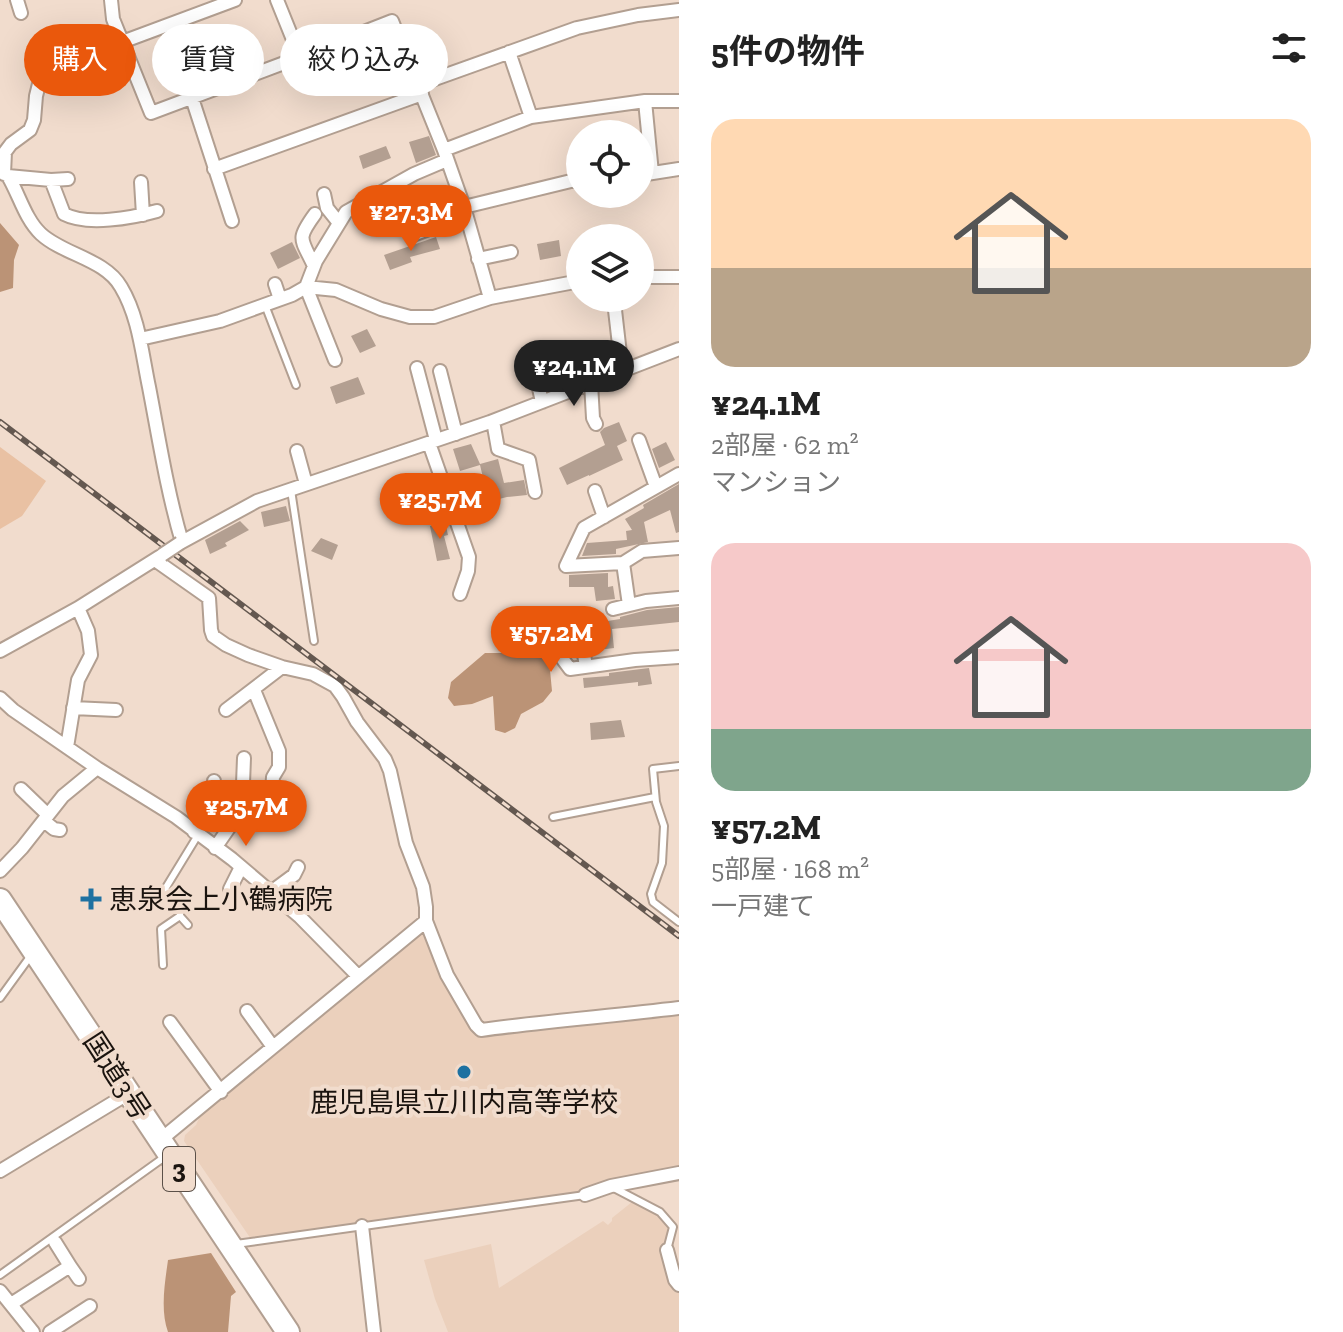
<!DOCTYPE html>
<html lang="ja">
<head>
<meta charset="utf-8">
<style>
  :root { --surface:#fff; --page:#f6f6f6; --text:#222; --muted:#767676; --accent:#ea580c }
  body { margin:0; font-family:"Zilla Slab","Noto Sans JP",serif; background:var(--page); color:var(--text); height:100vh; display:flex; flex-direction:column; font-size:30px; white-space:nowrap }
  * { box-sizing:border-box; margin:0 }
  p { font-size:26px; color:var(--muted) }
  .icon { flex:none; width:44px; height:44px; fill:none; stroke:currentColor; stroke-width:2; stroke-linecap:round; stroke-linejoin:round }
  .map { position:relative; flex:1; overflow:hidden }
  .panel { display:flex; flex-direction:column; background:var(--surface); width:664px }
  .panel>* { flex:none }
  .top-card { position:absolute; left:24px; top:24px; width:534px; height:72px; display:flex; gap:16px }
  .fabs { position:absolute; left:566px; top:120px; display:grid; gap:16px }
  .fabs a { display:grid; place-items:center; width:88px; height:88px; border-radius:50%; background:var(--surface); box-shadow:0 8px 32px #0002; font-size:40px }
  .price { position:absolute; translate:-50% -68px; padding:0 18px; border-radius:28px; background:var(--accent); color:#fff; font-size:26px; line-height:52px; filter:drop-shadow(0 2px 4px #0008) }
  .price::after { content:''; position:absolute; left:50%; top:48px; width:24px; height:18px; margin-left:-12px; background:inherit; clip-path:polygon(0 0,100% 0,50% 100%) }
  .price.current { background:#222; color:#fff }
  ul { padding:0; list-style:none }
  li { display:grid; align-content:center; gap:16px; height:424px; padding:0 32px }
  li span { display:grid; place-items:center; height:248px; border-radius:24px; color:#555 }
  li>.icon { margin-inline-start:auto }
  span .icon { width:144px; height:144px; fill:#fffc; stroke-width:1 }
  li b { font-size:34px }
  h2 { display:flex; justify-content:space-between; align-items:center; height:96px; padding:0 32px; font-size:34px }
  .tag { padding:0 28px; border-radius:36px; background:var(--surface); box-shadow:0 8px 32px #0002; font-size:28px; line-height:72px }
  .tag.current { background:var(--accent); color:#fff }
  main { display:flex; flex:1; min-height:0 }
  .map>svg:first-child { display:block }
  .built { fill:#ebd0bc }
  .green { fill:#e9c1a3 }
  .forest { fill:#bb9376 }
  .building { fill:#b39f91 }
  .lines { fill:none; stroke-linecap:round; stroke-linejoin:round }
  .lane-casing { stroke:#b29f91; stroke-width:10 }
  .street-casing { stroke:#b29f91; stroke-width:16 }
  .highway-casing { stroke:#b29f91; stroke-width:26 }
  .lane { stroke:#fff; stroke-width:6 }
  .street { stroke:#fff; stroke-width:12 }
  .highway { stroke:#fff; stroke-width:22 }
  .rail-casing { stroke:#645850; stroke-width:6 }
  .rail { stroke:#f1dccd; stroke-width:3; stroke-dasharray:9; stroke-linecap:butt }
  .street-bridge-casing { stroke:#b29f91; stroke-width:16; stroke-linecap:butt }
  .street-bridge { stroke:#fff; stroke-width:12 }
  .poi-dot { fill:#1e71a1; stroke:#f1dccd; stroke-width:3 }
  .labels { text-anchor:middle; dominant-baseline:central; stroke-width:8; stroke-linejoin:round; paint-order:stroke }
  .shield { fill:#f1dccd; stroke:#5b5048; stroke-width:2 }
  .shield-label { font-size:26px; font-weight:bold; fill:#1b140f }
  .poi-label { font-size:28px; fill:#1b140f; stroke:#f1dccd; text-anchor:start }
  .street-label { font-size:28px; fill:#1b140f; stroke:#f1dccd }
</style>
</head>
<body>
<main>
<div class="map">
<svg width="679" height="1332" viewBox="0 0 679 1332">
  <rect width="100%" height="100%" fill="#f1dccd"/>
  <path class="built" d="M420,931L428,935L477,1033L679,1011V1170L584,1192L251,1239L184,1141L185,1135L196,1125L202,1111Z
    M632,1202L659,1215L669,1230L665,1249L679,1290V1332H448L435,1299L424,1260L491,1244L499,1288L603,1221L608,1225L612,1221V1218Z"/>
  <path class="green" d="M0,447L46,481L22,516L0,529Z"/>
  <path class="forest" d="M0,223L19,245L14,260L13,288L0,292Z
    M522,649L546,660L550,670L552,691L543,702L521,714L515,728L505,733L495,730L493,696L472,704L454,706L448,698L451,682L485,653H507Z
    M211,1253L236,1292L231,1296L228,1332H168C160,1310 165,1282 168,1260Z"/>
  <path class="building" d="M429,136L436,155L416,163L409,142Z
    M386,146L391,158L363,169L359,156Z
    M436,237L440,249L410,257L412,262L390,270L384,255Z
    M559,240L561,256L540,260L537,244Z
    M292,242L300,258L278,269L270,253Z
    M367,329L376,346L360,353L351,336Z
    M358,377L365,394L336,404L330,387Z
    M619,422L627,441L617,446L623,460L589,476V475L567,485L559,468L605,445L600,432L604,428Z
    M666,442L675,460L659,468L652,449Z
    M471,444L480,464L498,459L504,483L524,480L527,495L507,497L483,503L480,492L486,490L480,465L460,471L453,449Z
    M679,484V532L676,533L670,510L644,522L648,542L616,549V554L582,556L587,543L627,540L626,531L632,530L625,519L644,508L643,505Z
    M286,506L290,521L264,527L261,512Z
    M240,521L249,530L225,543L227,546L210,554L205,540Z
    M445,522L448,535L444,536L450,559L437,561L430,526Z
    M321,538L338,545L332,560L311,551Z
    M608,573V587L613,586L615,599L596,601L594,587H569V575Z
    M679,607V622L612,629L614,648L598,650L595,623L620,619V617L647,610Z
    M649,668L652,684L638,686V682L584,688L583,678L609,676V673Z
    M621,720L625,737L591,740L590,723Z"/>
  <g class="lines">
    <g class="lane-casing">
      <path id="lane" d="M265,305L296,385
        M291,490L314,641
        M679,766L653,769L656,802L664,826L662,863L651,894L653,902L679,922
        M553,817L655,797
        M188,925L180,916V908L165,889L198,835
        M163,965L161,929L180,916
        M0,998L32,954
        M614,1188L660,1212L673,1227L667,1250
        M236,1244L585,1195
        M0,1275L166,1156"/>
    </g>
    <g class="street-casing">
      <path id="street" d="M17,0L21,13
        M111,0L113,19L151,113L300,57L277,0
        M122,42L235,0
        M509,52L531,117
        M300,57L392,21L444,150L464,207L490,298
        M418,85L577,28L638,15L679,10
        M192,98L232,221
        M645,101L652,173
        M444,150L531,117L645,101H679
        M214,169L422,94
        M0,171L8,176C19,194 25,219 41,234C64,255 105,259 121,287C139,317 142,354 149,387C159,439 167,491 182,542
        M4,174L5,152L11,144L30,130L34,120L36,96L41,76L53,72
        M640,175L679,169
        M8,176L51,180L68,179
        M51,180L64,214C87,226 132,218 157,211
        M141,182L143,215
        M324,194L327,208L339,223
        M464,207L571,181H580
        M413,235L466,215
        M478,259L511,252
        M314,266C301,238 296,240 315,214
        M640,277H679
        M275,284L280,299
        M615,310L622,371
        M140,339L220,321L292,295L306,287L336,290L381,309L410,317H434L490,298L580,281
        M335,360L306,287L316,261L346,212L414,174L447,160
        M417,368L436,440
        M535,370L542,402
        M440,371L456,434
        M591,383L593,418L596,424
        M493,421L498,449L529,460L535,492
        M639,440L656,487
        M429,443L469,557L468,571L460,594
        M297,451L306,484
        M679,474L584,528L566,566L623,563L642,551L679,548
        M595,491L604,517
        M180,543L257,501L490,422L679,349
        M155,560L209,598L211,630L213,636L226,645L248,655L282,667L313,674L335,686L343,697L357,722L385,759L390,771L406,843L423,887L426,907V921L447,975L476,1025L481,1030C547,1021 613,1016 679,1008
        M623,563L629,605
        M613,609L646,601L679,598
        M579,626L586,666
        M544,634L570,669L635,660L679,657
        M0,651L78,608L159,557
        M254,690L279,751V767L273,777L271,804
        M0,698L13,710L97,768L63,796L22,848L0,871
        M73,708L116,710
        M226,710L282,667
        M67,747L78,680L91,655L88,631L78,608
        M97,768L176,817L232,859L300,917L358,976
        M21,789L48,815
        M44,821L54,829L60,830
        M194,832L213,804L214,781
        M215,848L242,809L244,758
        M230,889L241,867
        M271,892L294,875L298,867
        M247,1011L273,1047
        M170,1022L221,1092
        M159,1141L426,921
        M0,1171L129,1093
        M585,1195L611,1186L679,1173
        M362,1226L374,1332
        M55,1242L70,1266
        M667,1250L675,1280L679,1285
        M0,1291L33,1332
        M11,1304L70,1266L79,1279
        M50,1332L90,1306"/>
    </g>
    <g class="highway-casing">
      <path id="highway" d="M0,900L288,1332"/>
    </g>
    <use href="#lane" class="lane"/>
    <use href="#street" class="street"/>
    <use href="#highway" class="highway"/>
    <g class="rail-casing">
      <path id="rail" d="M0,422L679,936"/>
    </g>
    <use href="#rail" class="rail"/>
    <g class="street-bridge-casing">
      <path id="street-bridge" d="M162,555L180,543"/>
    </g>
    <use href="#street-bridge" class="street-bridge"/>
  </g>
  <g class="poi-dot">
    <path d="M87 887h8v8h8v8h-8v8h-8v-8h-8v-8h8z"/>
    <circle cx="464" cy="1072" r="8"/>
  </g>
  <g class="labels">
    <rect class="shield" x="163" y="1147" width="32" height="44" rx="6"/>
    <g class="shield-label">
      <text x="179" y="1169">3</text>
    </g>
    <g class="poi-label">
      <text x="109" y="899">恵泉会上小鶴病院</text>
      <text x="464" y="1102" text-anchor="middle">鹿児島県立川内高等学校</text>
    </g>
    <g class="street-label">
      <text transform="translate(117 1076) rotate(57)">国道3号</text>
    </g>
  </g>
</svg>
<div class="fabs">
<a><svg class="icon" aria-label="locate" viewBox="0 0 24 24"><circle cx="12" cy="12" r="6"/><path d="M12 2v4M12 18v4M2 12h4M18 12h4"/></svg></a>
<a><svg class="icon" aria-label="layers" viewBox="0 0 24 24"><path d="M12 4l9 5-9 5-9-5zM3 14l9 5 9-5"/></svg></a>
</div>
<b class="price" style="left:411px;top:253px">¥27.3M</b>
<b class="price current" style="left:574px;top:408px">¥24.1M</b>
<b class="price" style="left:440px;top:541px">¥25.7M</b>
<b class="price" style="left:551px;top:674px">¥57.2M</b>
<b class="price" style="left:246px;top:848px">¥25.7M</b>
<div class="top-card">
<a class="tag current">購入</a>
<a class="tag">賃貸</a>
<a class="tag">絞り込み</a>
</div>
</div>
<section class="panel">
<h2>5件の物件<svg class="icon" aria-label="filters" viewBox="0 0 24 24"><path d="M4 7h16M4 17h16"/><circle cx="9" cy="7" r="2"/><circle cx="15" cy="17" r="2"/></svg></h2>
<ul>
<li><span style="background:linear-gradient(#ffd9b3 60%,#b9a48a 0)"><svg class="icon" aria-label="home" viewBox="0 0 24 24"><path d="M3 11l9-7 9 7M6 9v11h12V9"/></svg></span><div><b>¥24.1M</b><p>2部屋 · 62 m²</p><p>マンション</p></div></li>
<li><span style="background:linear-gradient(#f6c9c9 75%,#7fa58c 0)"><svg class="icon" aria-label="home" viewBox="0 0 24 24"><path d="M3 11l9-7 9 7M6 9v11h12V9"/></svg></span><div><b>¥57.2M</b><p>5部屋 · 168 m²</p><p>一戸建て</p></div></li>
</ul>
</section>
</main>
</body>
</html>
